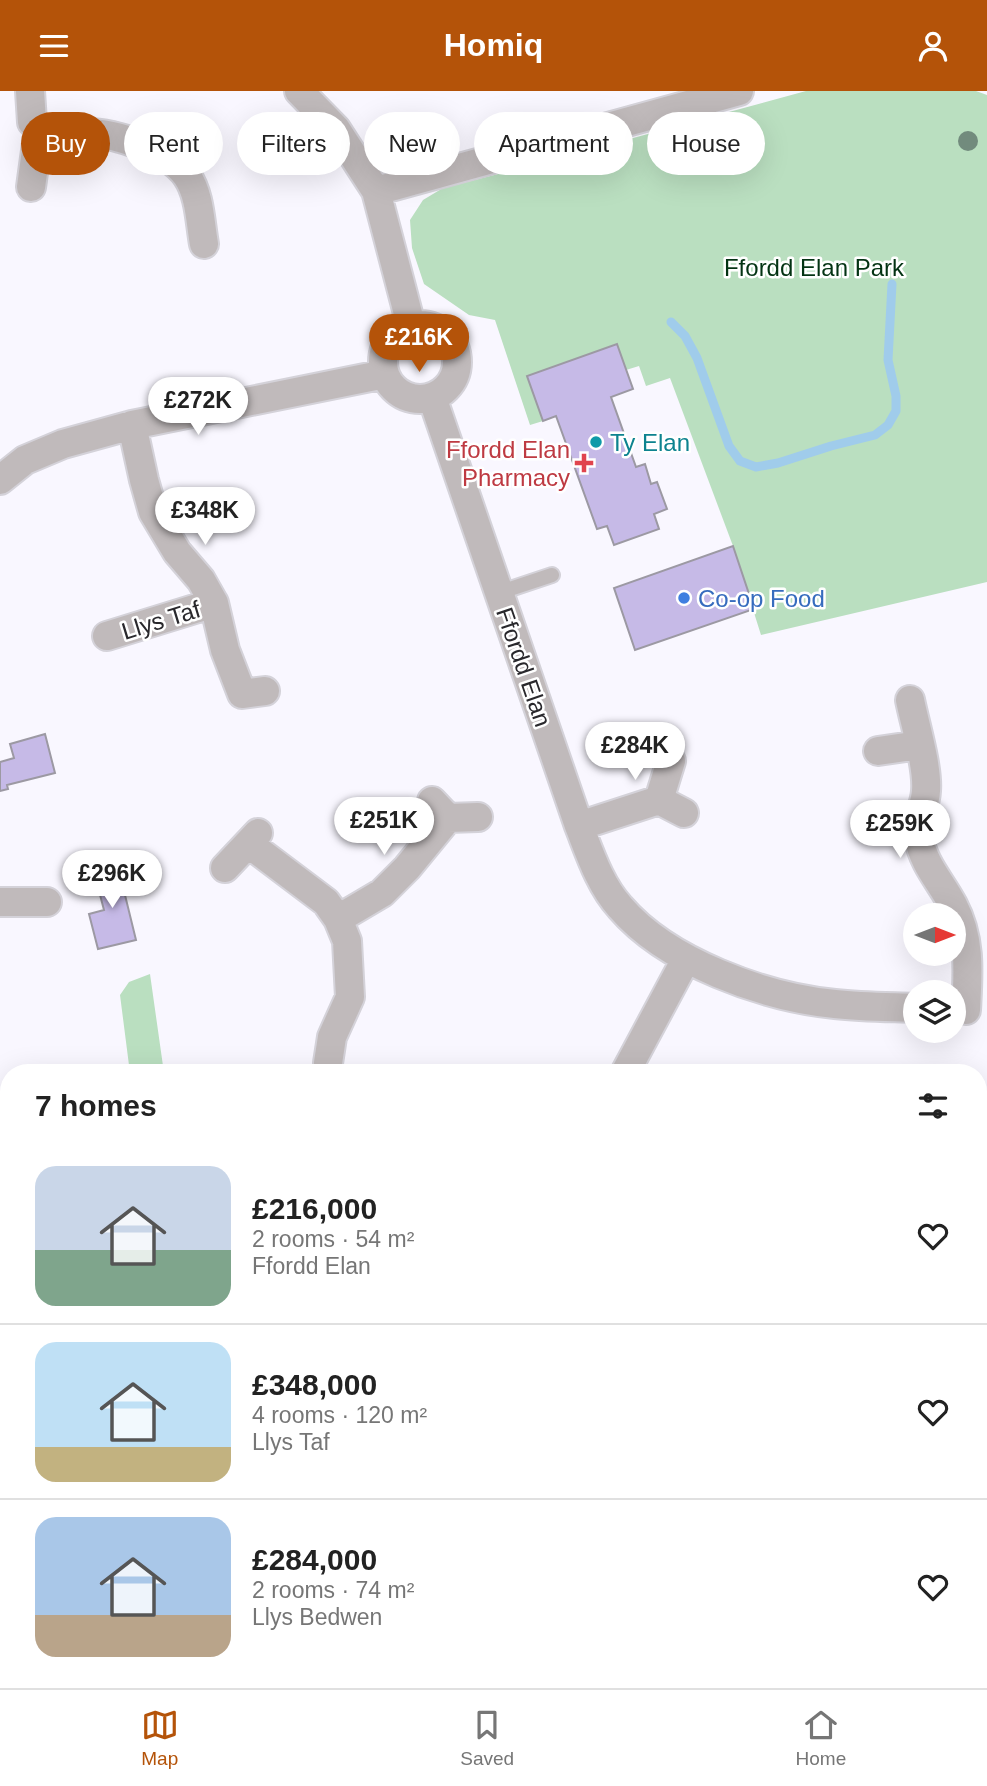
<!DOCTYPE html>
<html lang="en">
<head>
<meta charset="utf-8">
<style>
  :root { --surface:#fff; --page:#f6f6f6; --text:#222; --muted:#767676; --line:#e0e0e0; --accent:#b45309 }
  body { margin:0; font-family:Arial,sans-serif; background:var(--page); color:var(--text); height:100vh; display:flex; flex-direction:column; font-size:26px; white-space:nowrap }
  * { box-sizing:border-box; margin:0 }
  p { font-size:23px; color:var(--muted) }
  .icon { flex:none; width:38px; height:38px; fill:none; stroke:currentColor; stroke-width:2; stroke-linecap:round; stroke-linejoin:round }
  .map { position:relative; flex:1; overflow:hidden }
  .drawer { position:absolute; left:0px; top:973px; width:987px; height:625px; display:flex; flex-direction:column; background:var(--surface); border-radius:28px 28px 0 0; box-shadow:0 7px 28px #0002 }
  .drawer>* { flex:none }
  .guide { position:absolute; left:21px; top:21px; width:945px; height:63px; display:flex; gap:14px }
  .needle { width:46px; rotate:90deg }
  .fabs { position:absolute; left:903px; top:812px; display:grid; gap:14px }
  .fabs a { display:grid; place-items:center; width:63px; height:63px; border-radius:50%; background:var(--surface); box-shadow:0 7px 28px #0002; font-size:35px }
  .price { position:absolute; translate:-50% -60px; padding:0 16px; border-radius:24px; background:#fff; color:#222; font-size:23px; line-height:46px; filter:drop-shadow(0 2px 4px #0008) }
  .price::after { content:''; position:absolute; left:50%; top:42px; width:21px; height:16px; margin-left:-10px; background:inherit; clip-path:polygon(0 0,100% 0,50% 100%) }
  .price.on { background:var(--accent); color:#fff }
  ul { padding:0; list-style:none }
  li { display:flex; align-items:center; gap:21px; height:175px; padding:0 35px }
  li+li { border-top:2px solid var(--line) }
  li span { display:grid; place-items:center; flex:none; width:196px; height:140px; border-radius:21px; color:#555 }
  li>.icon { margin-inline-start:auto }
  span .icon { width:84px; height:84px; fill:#fffc; stroke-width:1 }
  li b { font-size:30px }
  h2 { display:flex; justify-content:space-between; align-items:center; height:84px; padding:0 35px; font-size:30px }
  .chip { padding:0 24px; border-radius:32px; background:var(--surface); box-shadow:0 7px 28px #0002; font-size:24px; line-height:63px }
  .chip.on { background:var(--accent); color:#fff }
  header { display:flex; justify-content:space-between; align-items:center; height:91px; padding:0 35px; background:var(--accent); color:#fff; font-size:32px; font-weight:700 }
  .tabs { display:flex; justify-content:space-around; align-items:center; height:98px; border-top:2px solid var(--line); background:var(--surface); font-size:19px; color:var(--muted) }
  .tabs a { display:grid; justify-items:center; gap:4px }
  .tabs .on { color:var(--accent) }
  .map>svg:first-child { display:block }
  .green { fill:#badfc0 }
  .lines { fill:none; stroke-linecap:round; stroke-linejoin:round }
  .stream { stroke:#a0cceb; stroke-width:9 }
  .building { fill:#c6bae7; stroke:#9c99a3; stroke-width:2 }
  .service-casing { stroke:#d4d2d9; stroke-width:18 }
  .minor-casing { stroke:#d4d2d9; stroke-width:32 }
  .service { stroke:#c0babb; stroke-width:14 }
  .minor { stroke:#c0babb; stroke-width:28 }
  .tree { fill:#728b7d }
  .culture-dot { fill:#0f9aa8; stroke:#fff; stroke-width:2.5 }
  .health-dot { fill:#e0444e; stroke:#fff; stroke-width:2.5 }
  .shop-dot { fill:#3f7fe0; stroke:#fff; stroke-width:2.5 }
  .labels { text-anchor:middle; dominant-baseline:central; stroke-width:5; stroke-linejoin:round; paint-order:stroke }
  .park-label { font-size:24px; fill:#033313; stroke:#fff }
  .culture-label { font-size:24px; fill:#0d838f; stroke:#fff; text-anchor:start }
  .health-label { font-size:24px; fill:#be3a42; stroke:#fff; text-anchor:end }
  .shop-label { font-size:24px; fill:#366cbe; stroke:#fff; text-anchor:start }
  .street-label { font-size:24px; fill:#29282c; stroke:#fff }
</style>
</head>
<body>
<header><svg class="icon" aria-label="menu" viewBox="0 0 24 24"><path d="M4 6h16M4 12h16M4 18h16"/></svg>Homiq<svg class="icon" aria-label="person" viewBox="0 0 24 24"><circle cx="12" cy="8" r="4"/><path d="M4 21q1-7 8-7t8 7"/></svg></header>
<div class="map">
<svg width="987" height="1597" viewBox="0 0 987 1597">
  <rect width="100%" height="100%" fill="#f9f7ff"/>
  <path class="green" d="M806,0H976L987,4V491L761,544L733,455L670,287L646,295L639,275L626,279L616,253L527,285L543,330L530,334L495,229L469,224L424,193L412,157L410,129L423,109L443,97L541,72Z
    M150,883L164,982H130L120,904L129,891Z
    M9,1268V1363L0,1366V1274Z
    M987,1494V1543L978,1545V1495Z"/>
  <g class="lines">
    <path class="stream" d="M671,231L685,245L697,267L729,355L740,370L756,376L778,372L831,355L875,344L888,334L896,320V305L888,269L892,193
      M0,1355L9,1353
      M978,1523L987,1522"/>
  </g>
  <path class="building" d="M617,253L633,298L611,306L636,376L645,373L651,393L657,391L667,418L654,423L659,438L614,454L607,435L597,438L556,325L543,330L527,285Z
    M733,455L754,518L635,559L614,497Z
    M45,643L55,682L7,694L8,698L0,700V671L14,667L10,653Z
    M122,775L128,799L124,800L136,849L98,858L89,823L104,819L94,781Z
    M9,1001V1034L1,1040L0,1008Z
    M0,1205L9,1212V1227L0,1238Z"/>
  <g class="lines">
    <g class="service-casing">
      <path id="service" d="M498,502L552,484"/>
    </g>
    <g class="minor-casing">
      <path id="minor" d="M30,0L32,31C51,52 63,41 86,42C116,42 170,60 187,85C200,104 200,131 204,153
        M299,0L336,38L376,100L411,234
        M31,96L39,38
        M376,100L739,0
        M383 271a37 37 0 1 1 74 0a37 37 0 1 1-74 0Z
        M432,306L579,735C590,763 600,794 620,816C667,871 764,906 835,913C862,916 889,916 915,917
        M132,334L144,389L153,421L177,461L201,489L214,512L225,559L242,603L265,600
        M0,389L25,369L63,353L132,334L385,283
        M107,545L214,512
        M910,609C915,634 928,676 926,700C925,718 915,726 919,747C923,773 941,791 953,814C971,848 968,882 966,919
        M878,660L919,654
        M659,709L671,670
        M432,710L448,727L478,726
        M579,735L659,709L684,722
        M249,753L326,811L338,828L347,850L350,906L332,946L328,972V982
        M225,777L258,742
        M0,811H47
        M338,828L382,802L407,777L448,727
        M625,982L686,868
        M978,1163L987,1169
        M978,1357L987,1356
        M232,1589L235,1597
        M492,1589L494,1597"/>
    </g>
    <use href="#service" class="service"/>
    <use href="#minor" class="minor"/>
  </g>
  <circle class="tree" cx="968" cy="50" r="10"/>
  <circle class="culture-dot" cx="596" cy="351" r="7"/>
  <path class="health-dot" d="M580.5 361.5h7v7h7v7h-7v7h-7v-7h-7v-7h7z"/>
  <circle class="shop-dot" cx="684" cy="507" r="7"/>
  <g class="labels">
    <g class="park-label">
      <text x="814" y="176">Ffordd Elan Park</text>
    </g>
    <g class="culture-label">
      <text x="610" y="351">Ty Elan</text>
    </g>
    <g class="health-label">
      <text x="570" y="358">Ffordd Elan<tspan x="570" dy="28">Pharmacy</tspan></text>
    </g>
    <g class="shop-label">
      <text x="698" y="507">Co-op Food</text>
    </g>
    <g class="street-label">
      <text transform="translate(161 529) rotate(-17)">Llys Taf</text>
      <text transform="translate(524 576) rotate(71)">Ffordd Elan</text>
    </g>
  </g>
</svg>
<div class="fabs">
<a><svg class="needle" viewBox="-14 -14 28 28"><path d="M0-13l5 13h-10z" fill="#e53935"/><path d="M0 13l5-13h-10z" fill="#767676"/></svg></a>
<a><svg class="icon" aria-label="layers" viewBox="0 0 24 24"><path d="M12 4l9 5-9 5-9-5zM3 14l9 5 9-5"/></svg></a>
</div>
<b class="price on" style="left:419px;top:283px">£216K</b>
<b class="price" style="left:198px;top:346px">£272K</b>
<b class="price" style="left:205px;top:456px">£348K</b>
<b class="price" style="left:635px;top:691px">£284K</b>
<b class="price" style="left:384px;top:766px">£251K</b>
<b class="price" style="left:900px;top:769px">£259K</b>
<b class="price" style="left:112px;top:819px">£296K</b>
<div class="guide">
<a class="chip on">Buy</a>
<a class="chip">Rent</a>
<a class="chip">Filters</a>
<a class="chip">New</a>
<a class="chip">Apartment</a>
<a class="chip">House</a>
</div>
<section class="drawer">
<h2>7 homes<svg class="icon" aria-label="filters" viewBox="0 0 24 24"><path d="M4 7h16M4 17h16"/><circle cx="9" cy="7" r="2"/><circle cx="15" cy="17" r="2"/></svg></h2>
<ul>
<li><span style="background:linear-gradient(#c9d6e8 60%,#7fa58c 0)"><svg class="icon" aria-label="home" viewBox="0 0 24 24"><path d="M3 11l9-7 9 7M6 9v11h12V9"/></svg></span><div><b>£216,000</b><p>2 rooms · 54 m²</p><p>Ffordd Elan</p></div><svg class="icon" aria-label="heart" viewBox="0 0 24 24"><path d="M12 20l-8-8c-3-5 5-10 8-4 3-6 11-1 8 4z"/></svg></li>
<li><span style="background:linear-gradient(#bfe0f5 75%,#c2b280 0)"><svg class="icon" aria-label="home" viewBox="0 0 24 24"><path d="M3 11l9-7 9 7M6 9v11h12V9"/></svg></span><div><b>£348,000</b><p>4 rooms · 120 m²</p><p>Llys Taf</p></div><svg class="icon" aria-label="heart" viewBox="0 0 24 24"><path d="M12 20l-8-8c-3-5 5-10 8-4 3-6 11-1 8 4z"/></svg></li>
<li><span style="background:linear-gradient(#a9c7e8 70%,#b9a48a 0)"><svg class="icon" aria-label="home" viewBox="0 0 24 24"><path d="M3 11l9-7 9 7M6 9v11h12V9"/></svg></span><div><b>£284,000</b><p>2 rooms · 74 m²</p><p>Llys Bedwen</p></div><svg class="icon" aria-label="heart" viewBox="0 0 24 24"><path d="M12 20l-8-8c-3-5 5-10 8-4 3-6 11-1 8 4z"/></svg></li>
</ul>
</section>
</div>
<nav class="tabs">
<a class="on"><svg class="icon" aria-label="map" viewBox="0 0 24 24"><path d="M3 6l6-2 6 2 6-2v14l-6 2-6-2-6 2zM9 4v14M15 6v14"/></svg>Map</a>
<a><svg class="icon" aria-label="saved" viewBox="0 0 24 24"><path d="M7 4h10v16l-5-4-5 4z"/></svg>Saved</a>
<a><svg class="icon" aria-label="home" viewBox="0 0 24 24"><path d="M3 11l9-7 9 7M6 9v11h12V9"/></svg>Home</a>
</nav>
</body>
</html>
